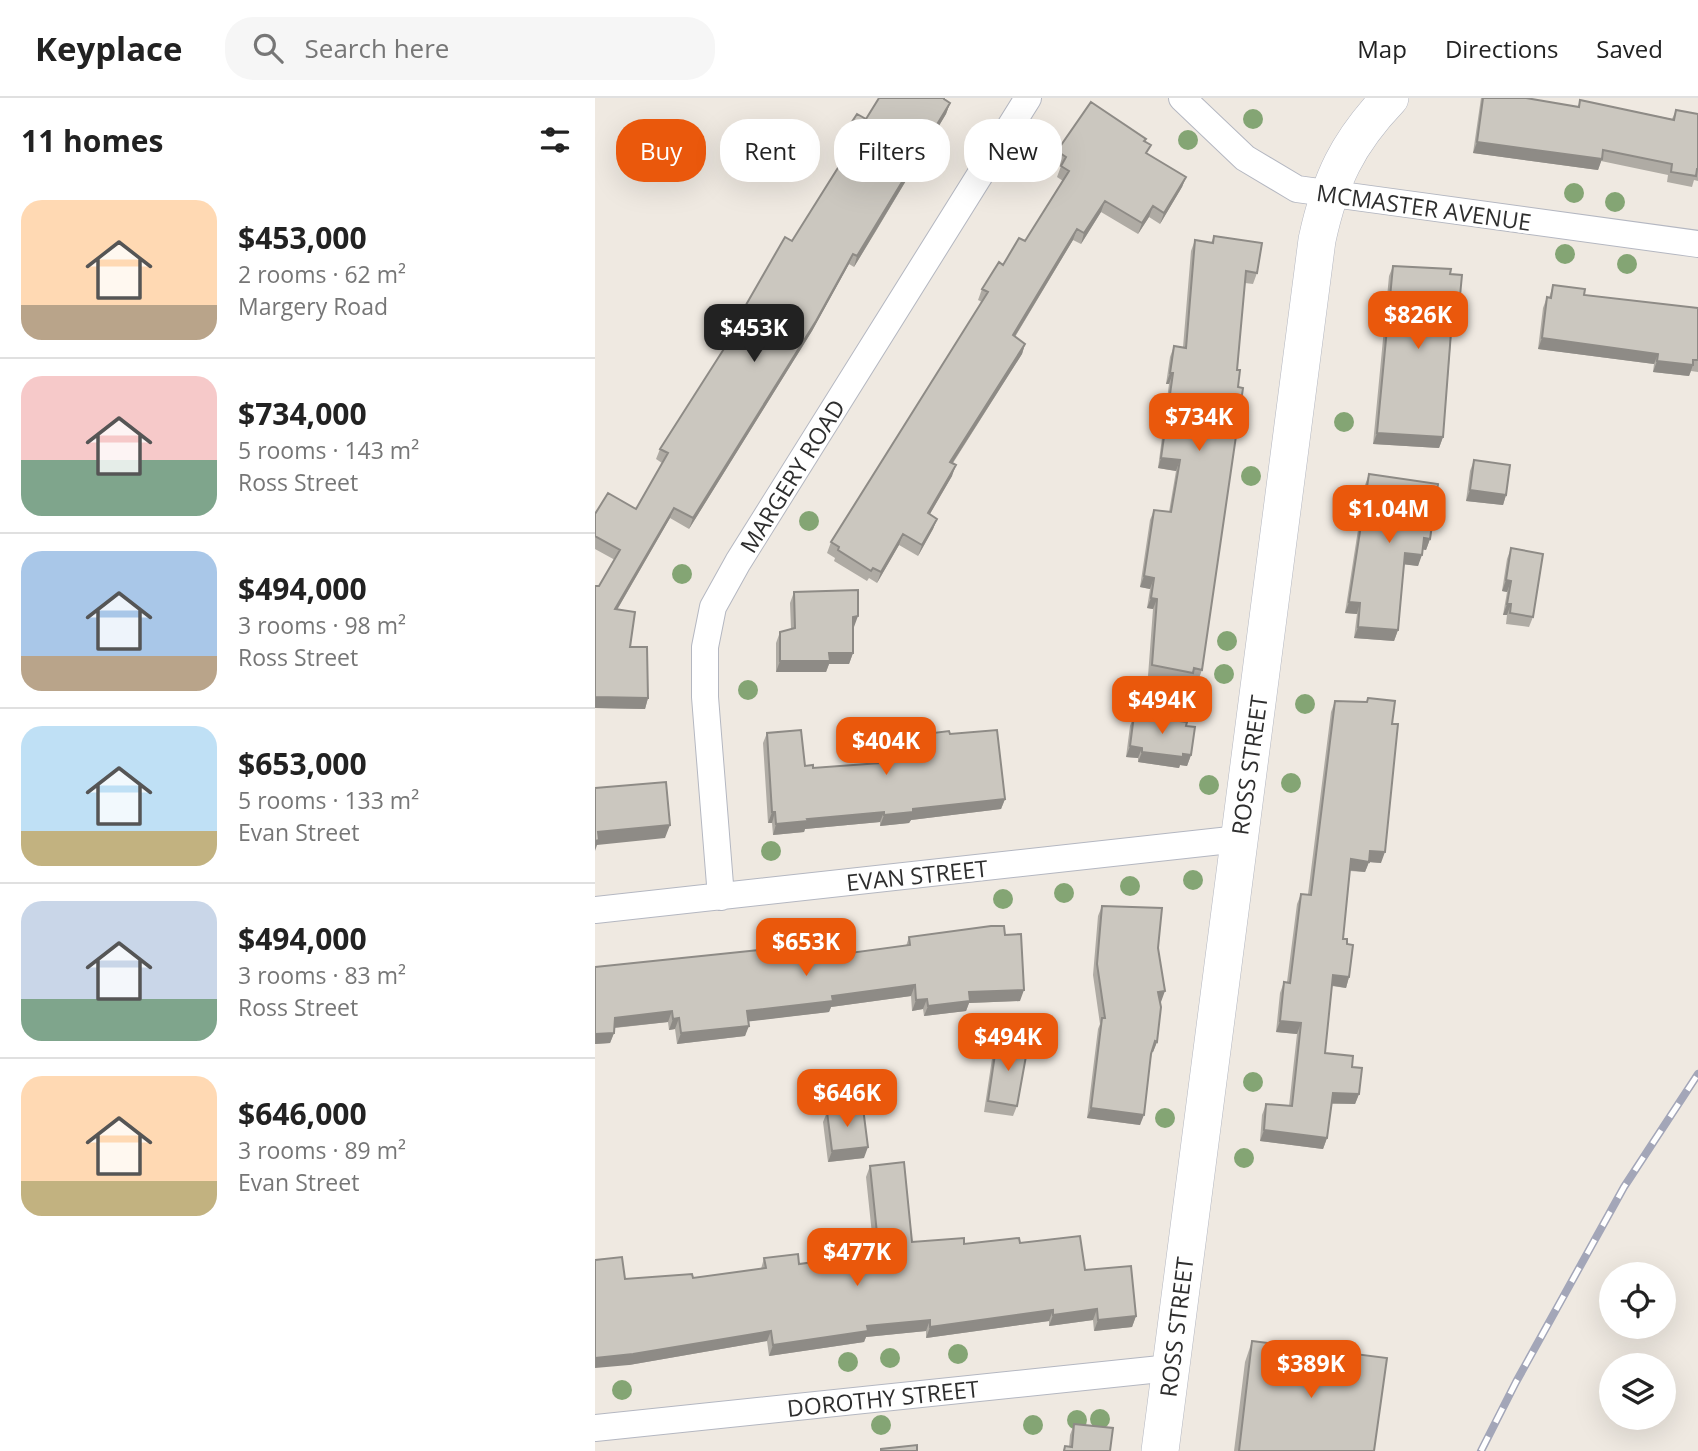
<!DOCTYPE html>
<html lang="en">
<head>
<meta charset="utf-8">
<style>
  :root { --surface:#fff; --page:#f6f6f6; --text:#222; --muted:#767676; --line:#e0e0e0; --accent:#ea580c }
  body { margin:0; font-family:"Open Sans",sans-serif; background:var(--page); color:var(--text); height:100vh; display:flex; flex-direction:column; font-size:26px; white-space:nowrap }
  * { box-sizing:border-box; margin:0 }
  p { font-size:23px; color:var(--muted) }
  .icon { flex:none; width:38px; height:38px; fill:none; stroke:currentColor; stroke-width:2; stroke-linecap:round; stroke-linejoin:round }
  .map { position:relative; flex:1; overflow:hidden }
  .drawer { display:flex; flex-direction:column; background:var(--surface); width:595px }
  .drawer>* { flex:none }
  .banner { position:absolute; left:21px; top:21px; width:665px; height:63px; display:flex; gap:14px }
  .controls { position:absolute; left:1004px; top:1164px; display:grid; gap:14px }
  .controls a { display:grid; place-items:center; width:77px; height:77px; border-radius:50%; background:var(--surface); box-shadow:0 7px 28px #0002; font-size:35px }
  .price { position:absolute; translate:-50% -60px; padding:0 16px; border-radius:14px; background:var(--accent); color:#fff; font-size:23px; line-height:46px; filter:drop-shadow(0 2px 4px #0008) }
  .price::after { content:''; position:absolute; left:50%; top:42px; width:21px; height:16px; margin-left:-10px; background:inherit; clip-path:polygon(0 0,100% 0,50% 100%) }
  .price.current { background:#222; color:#fff }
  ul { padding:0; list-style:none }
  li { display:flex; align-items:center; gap:21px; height:175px; padding:0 21px }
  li+li { border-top:2px solid var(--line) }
  li span { display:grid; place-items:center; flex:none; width:196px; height:140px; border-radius:21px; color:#555 }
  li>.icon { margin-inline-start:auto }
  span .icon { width:84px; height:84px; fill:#fffc; stroke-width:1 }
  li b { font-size:30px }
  h2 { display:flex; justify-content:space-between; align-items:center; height:84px; padding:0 21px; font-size:30px }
  .chip { padding:0 24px; border-radius:28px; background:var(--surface); box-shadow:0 7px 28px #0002; font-size:24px; line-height:63px }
  .chip.current { background:var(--accent); color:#fff }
  header { display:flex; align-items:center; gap:42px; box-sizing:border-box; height:98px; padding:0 35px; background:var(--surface); border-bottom:2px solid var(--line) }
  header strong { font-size:33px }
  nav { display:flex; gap:38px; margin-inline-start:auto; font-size:24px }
  .search { width:490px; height:63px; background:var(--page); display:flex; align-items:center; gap:18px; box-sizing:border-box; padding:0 24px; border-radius:28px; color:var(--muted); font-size:26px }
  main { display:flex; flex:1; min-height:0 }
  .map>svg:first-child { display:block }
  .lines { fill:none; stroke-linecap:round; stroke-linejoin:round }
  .street-casing { stroke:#b4b7c1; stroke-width:28 }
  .secondary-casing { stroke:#b4b7c1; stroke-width:38 }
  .street { stroke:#fff; stroke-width:26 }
  .secondary { stroke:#fff; stroke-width:37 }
  .rail-casing { stroke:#a3a6b8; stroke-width:8 }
  .rail { stroke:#fff; stroke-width:5; stroke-dasharray:16; stroke-linecap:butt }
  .tree { fill:#84a574 }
  .wall { fill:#afaba4 }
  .shaded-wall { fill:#8e8b86 }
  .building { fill:#cbc7bf; stroke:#8e8b86; stroke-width:2 }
  .labels { text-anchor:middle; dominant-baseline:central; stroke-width:6; stroke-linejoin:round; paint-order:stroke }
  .street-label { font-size:23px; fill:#2e2e2e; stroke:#fff }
</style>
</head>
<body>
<header>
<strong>Keyplace</strong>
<div class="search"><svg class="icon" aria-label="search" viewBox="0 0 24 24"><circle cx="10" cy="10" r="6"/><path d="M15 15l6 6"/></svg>Search here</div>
<nav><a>Map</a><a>Directions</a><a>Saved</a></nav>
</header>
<main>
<section class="drawer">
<h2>11 homes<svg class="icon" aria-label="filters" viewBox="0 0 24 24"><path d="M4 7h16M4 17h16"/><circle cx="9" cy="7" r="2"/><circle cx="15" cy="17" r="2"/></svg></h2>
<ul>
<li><span style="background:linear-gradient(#ffd9b3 75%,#b9a48a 0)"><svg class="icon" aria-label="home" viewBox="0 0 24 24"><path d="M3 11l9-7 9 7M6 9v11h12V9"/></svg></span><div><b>$453,000</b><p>2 rooms · 62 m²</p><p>Margery Road</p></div></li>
<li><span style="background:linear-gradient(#f6c9c9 60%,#7fa58c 0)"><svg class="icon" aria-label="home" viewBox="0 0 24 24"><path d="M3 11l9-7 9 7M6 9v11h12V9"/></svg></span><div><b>$734,000</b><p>5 rooms · 143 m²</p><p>Ross Street</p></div></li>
<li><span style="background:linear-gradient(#a9c7e8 75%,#b9a48a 0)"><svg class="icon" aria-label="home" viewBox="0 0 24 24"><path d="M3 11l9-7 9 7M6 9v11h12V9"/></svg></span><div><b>$494,000</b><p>3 rooms · 98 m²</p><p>Ross Street</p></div></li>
<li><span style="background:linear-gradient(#bfe0f5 75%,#c2b280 0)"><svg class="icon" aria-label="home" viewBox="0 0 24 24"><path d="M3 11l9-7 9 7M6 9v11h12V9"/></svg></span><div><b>$653,000</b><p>5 rooms · 133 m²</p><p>Evan Street</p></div></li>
<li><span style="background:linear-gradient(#c9d6e8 70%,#7fa58c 0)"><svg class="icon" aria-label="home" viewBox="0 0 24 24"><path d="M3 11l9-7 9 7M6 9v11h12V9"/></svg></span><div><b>$494,000</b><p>3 rooms · 83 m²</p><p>Ross Street</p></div></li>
<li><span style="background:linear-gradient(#ffd9b3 75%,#c2b280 0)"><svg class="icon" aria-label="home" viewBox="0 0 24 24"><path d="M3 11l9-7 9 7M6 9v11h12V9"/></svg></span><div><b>$646,000</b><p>3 rooms · 89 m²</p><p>Evan Street</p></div></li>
</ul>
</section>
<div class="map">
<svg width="1103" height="1353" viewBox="0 0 1103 1353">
  <rect width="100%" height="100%" fill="#efe9e1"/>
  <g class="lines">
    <g class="street-casing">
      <path id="street" d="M587,0L650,60L702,91L1103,146
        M126,799L110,599V549L118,509L143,464L433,0
        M0,812L644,741
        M0,1330L575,1270"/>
    </g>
    <g class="secondary-casing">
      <path id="secondary" d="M565,1353L722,142C735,82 752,45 795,0"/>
    </g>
    <use href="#street" class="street"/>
    <use href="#secondary" class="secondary"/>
    <g class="rail-casing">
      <path id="rail" d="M886,1353L921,1284L1029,1089L1103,976"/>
    </g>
    <use href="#rail" class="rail"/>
  </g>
  <g class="tree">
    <circle cx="658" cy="21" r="10"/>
    <circle cx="593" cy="42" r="10"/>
    <circle cx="979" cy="95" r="10"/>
    <circle cx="1020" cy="104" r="10"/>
    <circle cx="970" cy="156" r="10"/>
    <circle cx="1032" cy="166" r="10"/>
    <circle cx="749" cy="324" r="10"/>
    <circle cx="656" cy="378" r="10"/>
    <circle cx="214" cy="423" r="10"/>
    <circle cx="87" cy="476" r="10"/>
    <circle cx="632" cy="543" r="10"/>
    <circle cx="629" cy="576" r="10"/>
    <circle cx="153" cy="592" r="10"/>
    <circle cx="710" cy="606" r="10"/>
    <circle cx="696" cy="685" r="10"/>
    <circle cx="614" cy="687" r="10"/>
    <circle cx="176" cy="753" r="10"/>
    <circle cx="598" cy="782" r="10"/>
    <circle cx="535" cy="788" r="10"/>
    <circle cx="469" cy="795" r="10"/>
    <circle cx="408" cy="801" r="10"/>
    <circle cx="658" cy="984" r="10"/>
    <circle cx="570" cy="1020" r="10"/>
    <circle cx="649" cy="1060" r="10"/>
    <circle cx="363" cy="1256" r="10"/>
    <circle cx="295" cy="1260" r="10"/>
    <circle cx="253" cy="1264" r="10"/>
    <circle cx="27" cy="1292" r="10"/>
    <circle cx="505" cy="1321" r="10"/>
    <circle cx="482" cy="1322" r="10"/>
    <circle cx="286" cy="1327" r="10"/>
    <circle cx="438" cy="1327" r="10"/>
  </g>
  <path class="wall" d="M886,0H931L983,9L985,2L1077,21L1081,12L1103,16V83L1099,82L1097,89L1072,84L1073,77L1006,63L1003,72L878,55Z
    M351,2L355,5L351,16L281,133L259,169L254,166L217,233L94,431L75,420L22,512L53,600L50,611L0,610V488H4L20,462L0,451V416L41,411L67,365L61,361L65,351L142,231L140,229L144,219L197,143L250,58L241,53L245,42L271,21Z
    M551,41L550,44L552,56L591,79L587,89L565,126L554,119L543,136L506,114L486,146L478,142L420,239L430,246L427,256L358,365L357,378L335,416L342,421L338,431L323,458L304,447L282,485L274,480L272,483L239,463L240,460L232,455L236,444L387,204L383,202L387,191L430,143L468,83L462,79L466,68L458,64L462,53Z
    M619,138L662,175L658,186L650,185L607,572L603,583L595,581L594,586L553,578L558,511L552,510L555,491L545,489L555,422L559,412L574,414L581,373L563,370L574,286H571L575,259L579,248L588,249L596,153L600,142L616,145Z
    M798,168L855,176L864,208L860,219H858L848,339L844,350L778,346L794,178Z
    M958,187L989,197L1103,210V274L1096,273L1094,278L1058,274L1059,266L943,251L948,210L952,199L954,200Z
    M879,362L911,397L908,407L871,403L875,373Z
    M774,376L835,441L831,452L827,451L823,468L809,466L803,532L799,543L759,540L762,516L750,515L770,387Z
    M916,450L938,519L934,529L911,526L912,517H908L912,494L907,493L912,461Z
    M199,494L259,529H258V555L254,566H234L231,574H181V545L185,534L196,531L195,505Z
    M773,600L786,765L774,764L770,774L755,773L748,841L752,846L754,879L751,890L737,888L730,955L757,969L764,996L760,1006H736L732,1040L728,1051L665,1043L667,1017L671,1006L694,1008L702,936L681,934L685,895L689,884H692L702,806L706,796H713L736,614L740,603L772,604Z
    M539,617L591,628L596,657L592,668L585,667L584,670L543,664V660L531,659L535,628Z
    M172,635L210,668L218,670L280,665L278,653L282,642L355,636L410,701L406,711L316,722L314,725L285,728V724L210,731L209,734L178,737L177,725H173L168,645Z
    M507,808L563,850L566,904L562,944L558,954H557L545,1027L492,1020L503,931L505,926L498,877L503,818Z
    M410,837L425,903L374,905L371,913L329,918L328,911L317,913L316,898L236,909L234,914L154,923L150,938L82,946L80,931L74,932L73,924L20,930L19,935L15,945L0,946V869L233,858L311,848L314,839Z
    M402,943L422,1008L418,1018L389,1014L398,954Z
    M232,1014L269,1060L233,1064L228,1024Z
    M275,1068L317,1144L369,1146L425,1145L490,1172L541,1218L537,1229L499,1233L498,1222L454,1228V1223L331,1240V1233L271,1239L269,1244L174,1258L172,1243L34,1267L30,1181L98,1180L166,1171L169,1160L204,1166L274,1156L278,1146L271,1079Z
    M657,1243L779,1353H639L650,1264Z
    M479,1326L515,1353H468L470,1348L474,1349L475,1337Z"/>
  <path class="shaded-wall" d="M355,5L351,16L259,169L262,158Z
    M882,44L1007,61L1003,72L878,55Z
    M591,79L587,89L565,126L569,115Z
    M510,103L506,114L486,146L489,135Z
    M558,108L554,119L543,136L547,125Z
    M482,131L478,142L414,248L418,237Z
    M258,156L254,166L217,233L94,431L98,420Z
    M858,208H864L860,219L854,218Z
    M947,240L1063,256L1059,266L943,251Z
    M430,246L427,256L351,375L355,364Z
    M1062,263L1098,267L1094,278L1058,274Z
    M575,275H578L574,286H571Z
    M782,335L848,339L844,350L778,346Z
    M566,360L585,362L581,373L563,370Z
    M361,367L357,378L329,426L333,415Z
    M875,392L911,397L908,407L871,403Z
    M79,410L75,420L16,522L20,511Z
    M342,421L338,431L323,458L327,447Z
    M308,436L304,447L282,485L286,474Z
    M829,440L835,441L831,452L825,451Z
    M810,455L827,457L823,468L806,466Z
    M549,478L559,480L555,491L545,489Z
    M911,482L916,483L912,494L907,493Z
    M556,500L562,501L558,511L552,510Z
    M754,504L765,505L762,516L750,515Z
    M912,506H916L912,517H908Z
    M263,518L259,529H254L258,519Z
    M763,529L803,532L799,543L759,540Z
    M234,555H258L254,566H234L231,574H181L185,563Z
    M0,599L53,600L50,611L0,610Z
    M535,648L547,650L543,660L531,659Z
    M547,654L596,657L592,668L585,667L584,670L543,664Z
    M410,701L406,711L316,722L314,725L285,728L289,717L318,711Z
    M177,714H180L177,725H173Z
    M289,714L285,724L210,731L209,734L178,737L181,726L212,721Z
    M75,727L70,740L2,747L0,753V741L3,734Z
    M775,753L790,754L786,765L774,764L770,774L752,772L756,761Z
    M738,877L754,879L751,890L734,887Z
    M320,887L316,898L236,909L234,914L149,924L152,913L237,898Z
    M429,892L425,903L374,905L371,913L329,918L333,908L374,894Z
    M570,893L566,904L560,905L563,894Z
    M332,901L328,911L317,913L321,902Z
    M77,913L73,924L16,930L20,920Z
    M84,920L80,931L74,932L78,921Z
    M685,923L706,925L702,936L681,934Z
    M154,928L150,938L82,946L86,935Z
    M19,935L15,945L0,946V936Z
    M560,943L562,944L558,954H556Z
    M738,995L764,996L760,1006L734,1005Z
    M496,1010L549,1017L545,1027L492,1020Z
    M669,1032L732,1040L728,1051L665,1043Z
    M273,1049L269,1060L233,1064L237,1053Z
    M502,1211L498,1222L454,1228L458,1217Z
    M458,1212L454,1223L331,1240L335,1229Z
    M541,1218L537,1229L499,1233L503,1222Z
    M335,1222L331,1233L271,1239L269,1244L174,1258L178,1247L272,1228Z
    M176,1233L172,1243L34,1267L0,1270V1260Z"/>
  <path class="building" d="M284,0H349V1L355,5L262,158L258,156L221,223L98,420L79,410L20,511L40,514L35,549H52L53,600L0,599V488H4L25,452L0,438V416L13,395L41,411L73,355L65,351L148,221L144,219L190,139L197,143L256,49L245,42L262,16L271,21Z
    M888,0H931L984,9L985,2L1079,22L1081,12L1103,16V71H1102L1101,78L1076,74L1077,66L1008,52L1007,61L882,44Z
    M496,4L551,41L549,43L556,47L551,55L591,79L569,115L558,108L547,125L510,103L489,135L482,131L418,237L430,246L355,364L361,367L333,415L342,421L327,447L308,436L286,474L278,470L276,473L243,452L244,449L236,444L393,194L387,191L404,164L408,167L424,140L430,143L474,73L466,68L471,59L462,53Z
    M619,138L667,145L662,175L651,173L642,272H645L643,289L648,290L607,572L599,570L598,575L557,567L562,501L556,500L559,480L549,478L559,412L576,414L585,362L566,360L578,275H575L579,248L591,250L600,142L618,145Z
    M798,168L856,171L855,176L867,177L864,208H858L848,339L782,335Z
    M958,187L990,191L989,197L1103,210V262H1098V267L1062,263L1063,256L947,240L952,199L956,200Z
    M879,362L915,367L911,397L875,392Z
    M774,376L843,386L835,441L829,440L827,457L810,455L803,532L763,529L765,505L754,504Z
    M916,450L948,456L938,519L915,515L916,506H912L916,483L911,482Z
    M263,492V518L258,519V555H234L235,563H185V534L200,530L199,494Z
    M773,600L800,603L797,626H803L790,754L775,753L774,764L756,761L748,841H752V846L758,847L754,879L738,877L730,955L758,958L757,969L767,970L764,996L738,995L732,1040L669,1032L671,1006L697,1008L706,925L685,923L689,884L695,885L706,796L716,797L740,603L772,604Z
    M539,617L592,624L591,628L600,629L596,657L588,656V659L547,654V650L535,648Z
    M206,632L210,668L218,667V670L285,665L282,642L354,633L355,636L402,632L410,701L318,711V714L289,717V714L212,721L213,723L181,726L180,714H177L172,635Z
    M71,684L75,727L3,734L4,742L0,743V690Z
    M507,808L567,810L563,850L570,893L563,894L566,909L562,944L560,943L556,956L549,1017L496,1010L507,920H510L502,866Z
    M396,828H409L410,837L426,836L429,892L374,894L375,903L333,908L332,901L321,902L320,887L237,898L238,903L152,913L154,928L86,935L84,920L78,921L77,913L20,920L19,935L0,936V869L231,845L233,858L315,847L314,839Z
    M402,943L433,947L422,1008L393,1003Z
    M268,1010L273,1049L237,1053L232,1014Z
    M309,1064L317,1144L369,1140V1146L424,1140L425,1145L485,1138L490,1172L536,1168L541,1218L503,1222L502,1211L458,1217V1212L335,1229V1222L272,1228L273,1233L178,1247L176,1233L38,1256L0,1260V1162L27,1159L30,1181L97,1176L98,1180L171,1170L169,1160L203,1156L204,1166L279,1156L278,1146L283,1145L275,1068Z
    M657,1243L792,1260L779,1353H644Z
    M479,1326L518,1330L515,1353H469L470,1348L477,1349Z
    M322,1347V1353H286V1351Z"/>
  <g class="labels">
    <g class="street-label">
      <text transform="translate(829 109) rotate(8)">MCMASTER AVENUE</text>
      <text transform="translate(197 378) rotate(-58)">MARGERY ROAD</text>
      <text transform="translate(654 667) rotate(-82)">ROSS STREET</text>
      <text transform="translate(322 777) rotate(-6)">EVAN STREET</text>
      <text transform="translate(581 1229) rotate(-83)">ROSS STREET</text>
      <text transform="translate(288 1300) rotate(-6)">DOROTHY STREET</text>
    </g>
  </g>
</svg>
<div class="controls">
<a><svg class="icon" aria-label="locate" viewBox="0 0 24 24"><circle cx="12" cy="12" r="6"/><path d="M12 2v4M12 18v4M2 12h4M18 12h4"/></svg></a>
<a><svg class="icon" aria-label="layers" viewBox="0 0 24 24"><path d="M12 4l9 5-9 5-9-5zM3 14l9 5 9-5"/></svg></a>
</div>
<b class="price" style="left:823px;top:253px">$826K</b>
<b class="price current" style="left:159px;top:266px">$453K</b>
<b class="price" style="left:604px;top:355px">$734K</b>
<b class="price" style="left:794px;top:447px">$1.04M</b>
<b class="price" style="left:567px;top:638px">$494K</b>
<b class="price" style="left:291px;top:679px">$404K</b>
<b class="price" style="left:211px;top:880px">$653K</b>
<b class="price" style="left:413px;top:975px">$494K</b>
<b class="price" style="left:252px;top:1031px">$646K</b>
<b class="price" style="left:262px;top:1190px">$477K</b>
<b class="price" style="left:716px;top:1302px">$389K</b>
<div class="banner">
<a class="chip current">Buy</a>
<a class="chip">Rent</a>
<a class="chip">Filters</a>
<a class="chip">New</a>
</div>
</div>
</main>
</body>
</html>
